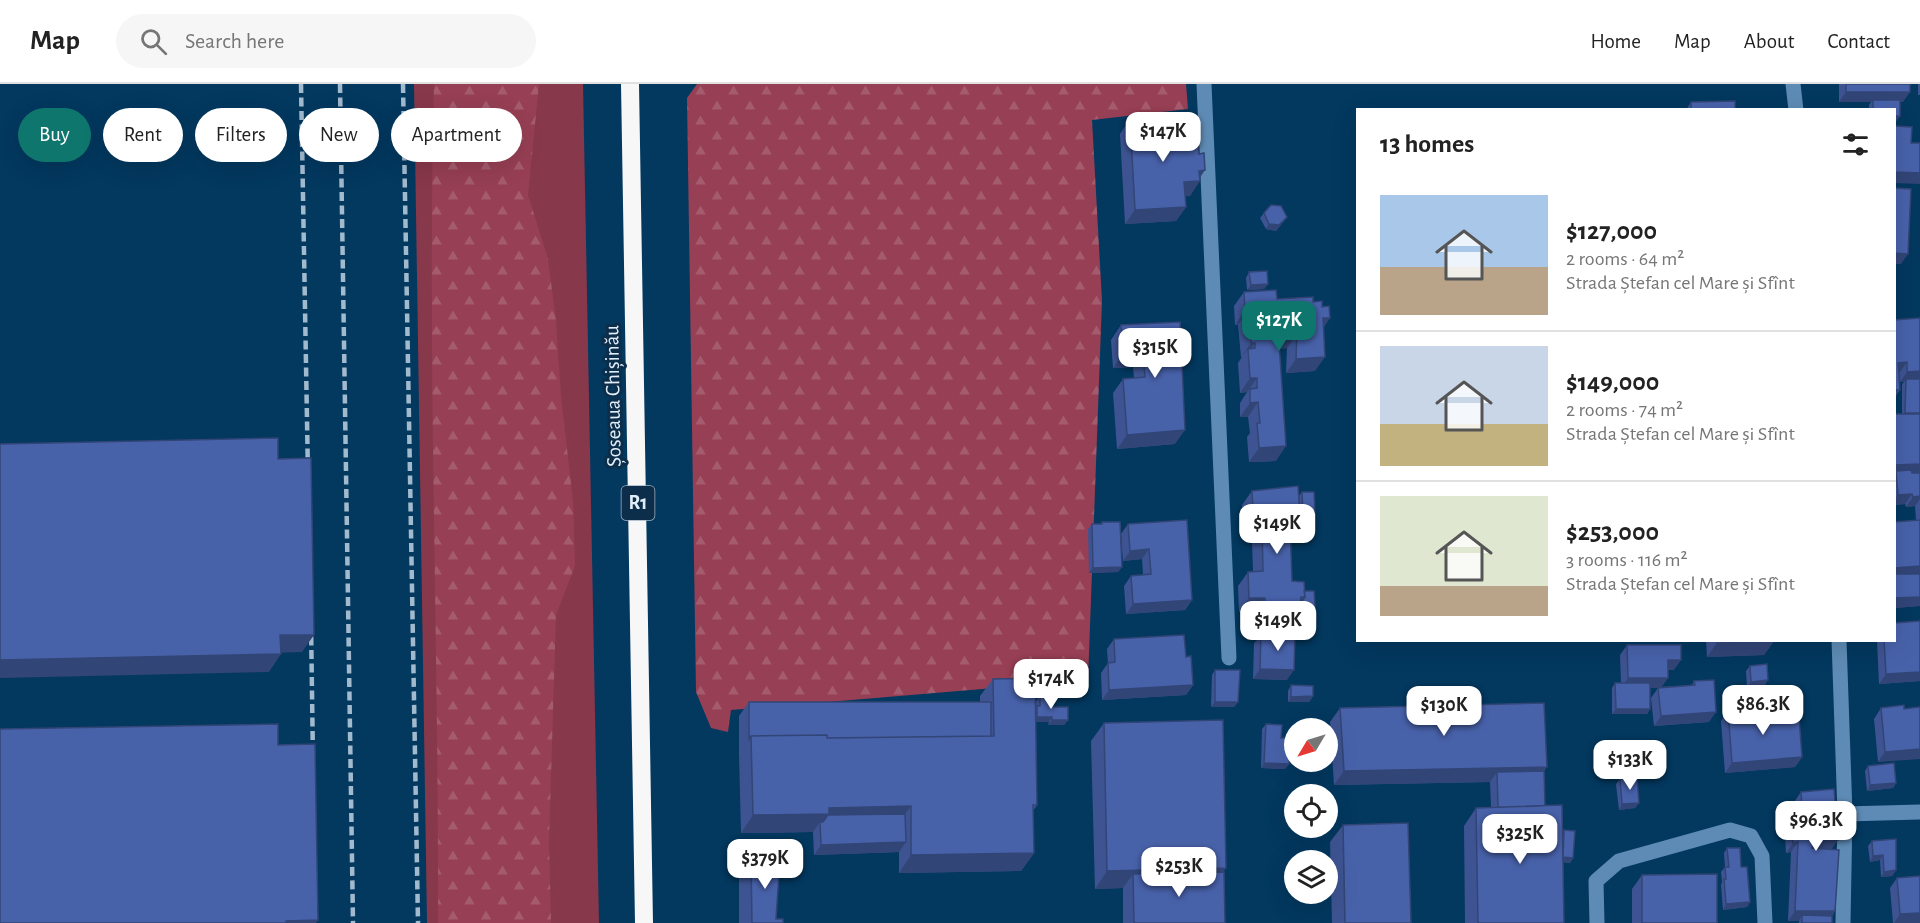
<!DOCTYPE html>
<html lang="en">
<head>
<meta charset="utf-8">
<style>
  :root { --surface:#fff; --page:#f6f6f6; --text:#222; --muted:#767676; --line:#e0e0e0; --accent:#0f766e }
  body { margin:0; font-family:"Alegreya Sans",sans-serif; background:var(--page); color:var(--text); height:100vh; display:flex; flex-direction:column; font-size:22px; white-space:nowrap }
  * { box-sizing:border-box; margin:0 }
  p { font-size:20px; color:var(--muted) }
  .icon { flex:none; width:33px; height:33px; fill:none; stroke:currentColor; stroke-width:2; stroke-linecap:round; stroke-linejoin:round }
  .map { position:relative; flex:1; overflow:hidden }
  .panel { position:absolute; left:1356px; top:24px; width:540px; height:534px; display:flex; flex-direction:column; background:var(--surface); border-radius:0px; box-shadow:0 6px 24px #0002 }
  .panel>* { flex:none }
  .banner { position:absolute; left:18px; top:24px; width:570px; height:54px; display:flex; gap:12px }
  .needle { width:39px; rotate:232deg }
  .controls { position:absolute; left:1284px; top:634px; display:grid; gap:12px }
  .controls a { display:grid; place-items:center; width:54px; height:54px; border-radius:50%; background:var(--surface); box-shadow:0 6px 24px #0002; font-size:30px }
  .price { position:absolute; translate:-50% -51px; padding:0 14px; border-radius:12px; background:#fff; color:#222; font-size:20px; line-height:39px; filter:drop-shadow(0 2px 3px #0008) }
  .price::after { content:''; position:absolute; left:50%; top:36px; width:18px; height:14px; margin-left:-9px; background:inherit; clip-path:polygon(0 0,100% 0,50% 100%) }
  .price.current { background:var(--accent); color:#fff }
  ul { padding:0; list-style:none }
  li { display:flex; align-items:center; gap:18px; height:150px; padding:0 24px }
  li+li { border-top:2px solid var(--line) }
  li span { display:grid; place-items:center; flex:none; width:168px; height:120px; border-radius:0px; color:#555 }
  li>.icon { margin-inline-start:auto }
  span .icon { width:72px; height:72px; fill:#fffc; stroke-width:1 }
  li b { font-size:26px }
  h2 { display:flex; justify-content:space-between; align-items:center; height:72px; padding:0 24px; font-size:26px }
  .tag { padding:0 21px; border-radius:27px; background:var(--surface); box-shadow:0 6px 24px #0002; font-size:21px; line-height:54px }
  .tag.current { background:var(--accent); color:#fff }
  header { display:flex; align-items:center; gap:36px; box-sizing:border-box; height:84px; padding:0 30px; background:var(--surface); border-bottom:2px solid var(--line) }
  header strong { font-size:28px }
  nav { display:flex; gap:33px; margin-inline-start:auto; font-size:21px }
  .search { width:420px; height:54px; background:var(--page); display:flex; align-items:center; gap:15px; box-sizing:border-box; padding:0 21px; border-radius:33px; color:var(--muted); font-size:22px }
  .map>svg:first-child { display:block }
  .grass { fill:#88384b }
  .forest { fill:url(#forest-firs) }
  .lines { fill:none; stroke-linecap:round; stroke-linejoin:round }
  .minor { stroke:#5e8bb5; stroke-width:15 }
  .highway { stroke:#f7f7f7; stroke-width:18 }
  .rail { stroke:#a2bace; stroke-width:4.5; stroke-dasharray:9 4.5; stroke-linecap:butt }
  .wall { fill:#3e5492 }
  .shaded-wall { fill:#324577 }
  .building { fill:#4862aa; stroke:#324577; stroke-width:1.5 }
  .labels { text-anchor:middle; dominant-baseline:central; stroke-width:6; stroke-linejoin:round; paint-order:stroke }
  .shield { fill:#0c2e4a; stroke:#a1b4c5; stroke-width:1.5 }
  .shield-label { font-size:20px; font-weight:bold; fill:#e1eefa }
  .street-label { font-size:21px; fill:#e1eefa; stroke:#0c2e4a }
</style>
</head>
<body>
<header>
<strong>Map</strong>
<div class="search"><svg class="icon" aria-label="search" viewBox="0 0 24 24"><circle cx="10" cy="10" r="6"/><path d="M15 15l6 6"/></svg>Search here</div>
<nav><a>Home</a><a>Map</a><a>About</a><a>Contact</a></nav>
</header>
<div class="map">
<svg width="1920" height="839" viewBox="0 0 1920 839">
  <defs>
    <pattern id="forest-firs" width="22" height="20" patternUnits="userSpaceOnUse" patternTransform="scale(1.5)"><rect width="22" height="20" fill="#973f54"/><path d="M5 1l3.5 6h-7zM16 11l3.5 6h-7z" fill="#a55b6e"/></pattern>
  </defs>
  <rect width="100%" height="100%" fill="#03385f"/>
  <path class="grass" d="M414,0H583L599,839H427Z"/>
  <path class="forest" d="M434,0H539L528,111L548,175L556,237L561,312L573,417L575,482L556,531L549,757L551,839H438C439,559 427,280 434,0Z
    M697,0H1186L1188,25L1092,36L1102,217L1088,596L731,626L728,648L711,644L696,608L687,14Z"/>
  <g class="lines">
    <path class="minor" d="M1204,0L1229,574
      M1793,0L1796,26
      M1839,556L1845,730L1843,839
      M1845,730L1920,728
      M1597,839L1596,797L1619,777L1730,746L1751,752L1762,772L1765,839"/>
    <path class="highway" d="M630,0L644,839"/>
    <path class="rail" d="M301,0L308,392
      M340,0L353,839
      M403,0L418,839
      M311,539L313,677"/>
  </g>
  <path class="wall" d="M1839,0H1910L1903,18H1900V32L1896,37H1894V26H1869V21L1871,18H1839Z
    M1918,0H1920V11H1918Z
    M1691,18L1735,26H1686Z
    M1130,35L1182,58L1200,94L1190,112H1185L1186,123L1176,137L1125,140L1120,50Z
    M1264,129L1287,133L1276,147L1266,145L1260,134Z
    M1249,188L1268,200L1264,205L1247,206L1246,194Z
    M1244,208L1277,215L1313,218L1323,244L1315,287L1286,289L1287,264L1279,265L1276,377L1249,378L1247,353L1250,349L1248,333H1240V319L1247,308L1240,309L1238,279L1242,273H1241L1238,241H1235L1234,222Z
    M1920,234V522L1894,524V438L1916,436L1915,422L1906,423L1905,420L1894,421V330H1902V300L1904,298H1900L1899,289L1900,306L1894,314V236Z
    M1180,238L1175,360L1117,365L1113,309L1123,295L1134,294L1133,283L1113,284L1111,256L1121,241Z
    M1252,407L1298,413L1302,408L1311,437H1303V439L1293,453L1290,454L1292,497L1304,508L1312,540H1299L1292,550L1287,596L1253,595L1254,559L1258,555H1257L1255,528H1239L1238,502L1248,488L1253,487L1252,458H1244L1242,421Z
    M1102,438L1122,483L1118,488L1089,489L1088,445L1092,440H1101Z
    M1128,440L1192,516L1185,526L1126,530L1124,502L1131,492L1143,491L1142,475L1123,477L1121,450Z
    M1920,537V597L1879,600L1877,556H1894Z
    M1114,555L1186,573L1193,601L1186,611L1102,616L1101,589L1108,579L1107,565Z
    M1706,556H1774V557L1764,571L1707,573Z
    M1627,561L1674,586H1668V594L1661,603L1692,601L1694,597L1709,638L1654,642L1651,614L1658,604H1650V625L1647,630H1612V604L1615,599H1621L1620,571Z
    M1750,582L1765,601L1747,603L1746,587Z
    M1215,586L1238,618L1234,623H1211L1212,591Z
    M993,595L1036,623V617L1040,612L1068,636L1064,641H1048L1049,638H1036L1037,721L1033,727L1034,769L1021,787L899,789V768L814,771L813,748L741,749L739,670V632L749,618H980V612Z
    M1291,601L1313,612L1309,618H1288V607Z
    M1920,623L1878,678L1874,635L1881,624L1904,625Z
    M1340,624L1544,687L1545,722L1563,748L1564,746L1573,774L1570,779L1563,778L1564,839H1465L1464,742L1476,724L1491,723L1490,698L1334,701L1330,638Z
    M1728,627L1770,636L1802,673L1795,683L1725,689L1721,637Z
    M1104,639L1224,788L1225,839H1123V804L1095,805L1091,657Z
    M1266,640L1281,654L1289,680L1285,685L1261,684L1262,645Z
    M1868,682L1896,699L1893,704L1867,707L1865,687Z
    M1620,695L1639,719L1635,724L1619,726L1616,700Z
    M1801,708L1831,765L1835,827L1832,832V839H1799V837H1788L1791,768L1786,769L1784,735L1791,725H1795L1794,718Z
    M1343,741L1411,839H1332L1330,758Z
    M1872,757L1896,786L1892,792L1881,793L1880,776L1870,778L1868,762Z
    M1727,764L1741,783L1750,818L1747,823L1723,826L1721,801L1722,798L1721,788L1725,783L1724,769Z
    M751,775L776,835L783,839H739V792Z
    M1642,791L1717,839H1632V805Z
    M1897,794L1920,839H1893L1890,804Z"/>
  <path class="shaded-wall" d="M1846,8H1910L1903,18H1873V16L1871,18H1839Z
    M1894,32H1900L1896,37H1894Z
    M1205,86L1197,98L1200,97L1190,112L1174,113L1184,98L1199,87Z
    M1894,88L1920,89V100L1894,99Z
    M1186,123L1176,137L1125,140L1135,126Z
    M1287,133L1276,147L1266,145L1269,140Z
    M1894,169L1908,170L1901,180H1894Z
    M1268,200L1264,205L1247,206L1251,201Z
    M1245,227H1248L1238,241H1235Z
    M1323,234H1330L1320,249Z
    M1297,250L1287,264L1278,265L1288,251Z
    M1251,259H1255L1248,268V265L1241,273Z
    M1143,268L1133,283L1113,284L1123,270Z
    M1325,273L1315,287L1286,289L1296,275Z
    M1907,278L1900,288L1894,289L1898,279Z
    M1920,287V296L1906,295L1904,298H1900L1907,288Z
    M1250,294H1257L1247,308L1240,309Z
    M1258,318L1248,333H1240L1250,319Z
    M1185,346L1175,360L1117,365L1127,351Z
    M1286,362L1276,377L1249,378L1259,364Z
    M1920,380V390L1896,387L1894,390V381Z
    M1912,410L1905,420L1894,421V416L1898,411Z
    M1920,412V415L1915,422L1906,423L1913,413Z
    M1315,431L1311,437H1299L1303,432Z
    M1303,439L1293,453L1280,454L1290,440Z
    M1254,444H1262L1252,458H1244Z
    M1149,465L1142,475L1123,477L1130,467Z
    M1920,482V491L1894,493V484Z
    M1122,483L1118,488L1089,489L1093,484Z
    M1920,513V522L1894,524V514Z
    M1249,514H1265L1255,528H1239Z
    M1192,516L1185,526L1126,530L1133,520Z
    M1316,535L1312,540L1299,541L1303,536Z
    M1300,539L1290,553L1261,549L1257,555L1267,540Z
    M280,551H314L302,568L268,569Z
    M1774,557L1764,571L1707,573L1717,559Z
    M281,570L269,588L0,594V576Z
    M1668,576H1681L1674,586H1661Z
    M1260,585L1294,586L1287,596L1253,595Z
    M1920,588V597L1879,600L1886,590Z
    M1628,594H1668L1661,604H1621Z
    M1768,596L1765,601L1747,603L1751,598Z
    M1193,601L1186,611L1102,616L1109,606Z
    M1313,612L1309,618H1288L1291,613Z
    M1215,618H1238L1234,623H1211Z
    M1616,625H1650L1647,630H1612Z
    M1716,628L1709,638L1654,642L1661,632Z
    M1037,633H1052L1049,638H1034Z
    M1052,636H1068L1064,641H1048Z
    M1920,665V675L1878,678L1885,668Z
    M1802,673L1795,683L1725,689L1732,679Z
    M1264,679L1289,680L1285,685L1261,684Z
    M1547,683L1537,698L1497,688L1490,698L1334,701L1344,687Z
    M1896,699L1893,704L1867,707L1870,701Z
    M1639,719L1635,724L1619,726L1622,720Z
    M911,722L898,740L820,738L813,748L741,749L753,731L829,724Z
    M1838,756L1831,766L1806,767L1813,757Z
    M906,758L899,768L814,771L821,761Z
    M1798,758L1791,768L1786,769L1793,759Z
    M1034,769L1021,787L899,789L911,771Z
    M1883,771L1880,776L1870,778L1873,772Z
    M1562,773L1573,774L1570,779L1558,778Z
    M1226,784L1214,802L1133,790L1123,804L1095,805L1107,787Z
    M1896,786L1892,792L1881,793L1884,788Z
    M1750,818L1747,823L1723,826L1726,820Z
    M1795,827H1835L1828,837L1802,831L1799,837H1788Z
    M1920,829V839H1894L1900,830Z
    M318,836L316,839H285L286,837Z"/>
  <path class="building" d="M1846,0H1910V8H1846Z
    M1873,16H1900V32H1894V26H1873Z
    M1735,17V26H1691V18Z
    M1181,33L1182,58L1198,57L1199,70L1204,69L1205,86L1199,87L1200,97L1184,98L1186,123L1135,126L1130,35Z
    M1894,42L1912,43L1911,59H1920V89L1894,88Z
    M1894,104L1911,105L1908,170L1894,169Z
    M1271,121L1281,122L1287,133L1279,141L1269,140L1264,129Z
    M1267,187L1268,200L1251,201L1249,188Z
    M1276,206L1277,215L1313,213V218L1322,217V223L1329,222L1330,234H1323L1325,273L1296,275L1297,250L1288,251L1287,239H1283L1284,257L1279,258L1286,362L1259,364L1257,339H1260L1258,318L1250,319V305L1257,304V294H1250L1248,265L1255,264V259H1251L1248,227H1245L1244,208Z
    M1920,234V287L1907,288V278L1898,279L1900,306H1896V311H1894V236Z
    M1180,238L1185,346L1127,351L1123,295L1145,293L1143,268L1123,270L1121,241Z
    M1906,295H1920V329H1905Z
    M1894,330H1920V380L1894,381Z
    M278,354V375L311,374L314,551H280L281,570L0,576V360Z
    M1911,386L1912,389H1920V412L1913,413L1912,410L1898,411L1896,387Z
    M1298,402L1300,431H1302L1303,439L1290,440L1292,497L1304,498L1305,513H1301L1300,539L1267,540L1265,514H1249L1248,488L1263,487L1262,444H1254L1252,407Z
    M1302,408H1314L1315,431L1303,432Z
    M1187,436L1192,516L1133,520L1131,492L1151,490L1149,465L1130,467L1128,440Z
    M1920,436V482L1894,484V438Z
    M1102,438H1120L1122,483L1093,484L1092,440H1102Z
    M1894,490H1920V513L1894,514Z
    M1304,507H1314L1316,535L1303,536L1301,518L1305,513Z
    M1920,537V588L1886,590L1884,556H1894V539Z
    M1261,549L1295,550L1294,586L1260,585Z
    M1184,551L1186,573L1191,572L1193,601L1109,606L1108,579L1115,578L1114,555Z
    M1717,556H1774V557L1717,559Z
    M1627,561H1681V576H1668V594H1628Z
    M1767,580L1768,596L1751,598L1750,582Z
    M1215,586H1240L1238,618H1215Z
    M1035,594L1037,721H1033L1034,769L911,771V722L829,724V730L753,731L751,652L827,651V654L994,652L993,595Z
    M1714,596L1716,628L1661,632L1658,604L1695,601L1694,597Z
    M1615,599H1650V625H1616Z
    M1291,601L1313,602V612L1291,613Z
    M1040,612H1053V623H1068V636H1052V633H1037V622H1040Z
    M749,618H991V652L827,654V651L751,652L749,655Z
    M1544,619L1547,683L1344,687L1340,624Z
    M1904,621V625L1920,623V665L1885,668L1881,624Z
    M1768,623L1770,636L1799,633L1802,673L1732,679L1728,627Z
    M1223,636L1226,784L1107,787L1104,639Z
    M278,640V661L315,660L318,836L286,837V839H0V645Z
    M1266,640L1282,641L1281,654H1290L1289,680L1264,679Z
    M1894,679L1896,699L1870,701L1868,682Z
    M1544,687L1545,722L1498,723L1497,688Z
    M1637,693L1639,719L1622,720L1620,695Z
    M1834,705L1838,756L1813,757L1812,764L1839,766L1835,827H1795L1798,758L1793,759L1791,725L1802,724L1801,708Z
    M1562,721L1564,839H1478L1476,724Z
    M905,730L906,758L821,761L820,738H823L828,731Z
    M1408,739L1411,839H1345L1343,741Z
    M1564,746L1575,747L1573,774L1563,773Z
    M1896,755V786L1884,788L1883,771L1873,772L1872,757Z
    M1727,764H1740L1741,783H1747L1750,818L1726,820L1724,795H1726L1725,783H1729Z
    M780,774L776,835H783V839H752L751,775Z
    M1224,788L1225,839H1134L1133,790Z
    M1717,790V839H1642V791Z
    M1920,792V829L1900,830L1897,794Z
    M1802,831L1832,832V839H1802Z"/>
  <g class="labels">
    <rect class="shield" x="621.5" y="402" width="33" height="34" rx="4.5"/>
    <g class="shield-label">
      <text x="638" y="419">R1</text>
    </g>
    <g class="street-label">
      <text transform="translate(613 312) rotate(-91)">Șoseaua Chișinău</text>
    </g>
  </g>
</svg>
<div class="controls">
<a><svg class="needle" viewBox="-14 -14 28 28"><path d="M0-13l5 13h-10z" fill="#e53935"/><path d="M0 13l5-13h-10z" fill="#767676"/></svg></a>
<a><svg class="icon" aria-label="locate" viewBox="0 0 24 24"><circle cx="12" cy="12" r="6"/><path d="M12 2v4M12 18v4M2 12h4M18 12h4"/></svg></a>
<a><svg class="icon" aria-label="layers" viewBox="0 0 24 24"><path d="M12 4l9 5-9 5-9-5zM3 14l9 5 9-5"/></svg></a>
</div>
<b class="price" style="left:1163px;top:79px">$147K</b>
<b class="price current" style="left:1279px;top:268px">$127K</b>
<b class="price" style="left:1155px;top:295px">$315K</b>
<b class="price" style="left:1277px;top:471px">$149K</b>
<b class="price" style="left:1278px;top:568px">$149K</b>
<b class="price" style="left:1051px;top:626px">$174K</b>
<b class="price" style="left:1763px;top:652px">$86.3K</b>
<b class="price" style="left:1444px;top:653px">$130K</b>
<b class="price" style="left:1630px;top:707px">$133K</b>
<b class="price" style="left:1816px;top:768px">$96.3K</b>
<b class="price" style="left:1520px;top:781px">$325K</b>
<b class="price" style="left:765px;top:806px">$379K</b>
<b class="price" style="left:1179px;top:814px">$253K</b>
<div class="banner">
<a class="tag current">Buy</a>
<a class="tag">Rent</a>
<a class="tag">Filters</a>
<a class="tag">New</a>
<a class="tag">Apartment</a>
</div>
<section class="panel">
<h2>13 homes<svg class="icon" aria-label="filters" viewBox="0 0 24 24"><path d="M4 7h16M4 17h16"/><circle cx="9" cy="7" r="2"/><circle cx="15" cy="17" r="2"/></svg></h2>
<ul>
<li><span style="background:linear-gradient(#a9c7e8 60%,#b9a48a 0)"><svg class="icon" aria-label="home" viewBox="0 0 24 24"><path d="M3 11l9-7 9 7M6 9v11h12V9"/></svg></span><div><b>$127,000</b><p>2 rooms · 64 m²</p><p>Strada Ștefan cel Mare și Sfînt</p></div></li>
<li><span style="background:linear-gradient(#c9d6e8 65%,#c2b280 0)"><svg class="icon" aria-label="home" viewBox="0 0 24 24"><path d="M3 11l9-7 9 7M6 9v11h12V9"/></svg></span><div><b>$149,000</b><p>2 rooms · 74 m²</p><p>Strada Ștefan cel Mare și Sfînt</p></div></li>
<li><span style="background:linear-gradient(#dfe7d0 75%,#b9a48a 0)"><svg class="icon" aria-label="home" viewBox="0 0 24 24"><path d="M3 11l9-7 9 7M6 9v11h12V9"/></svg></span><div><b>$253,000</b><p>3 rooms · 116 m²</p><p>Strada Ștefan cel Mare și Sfînt</p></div></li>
</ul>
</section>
</div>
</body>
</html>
